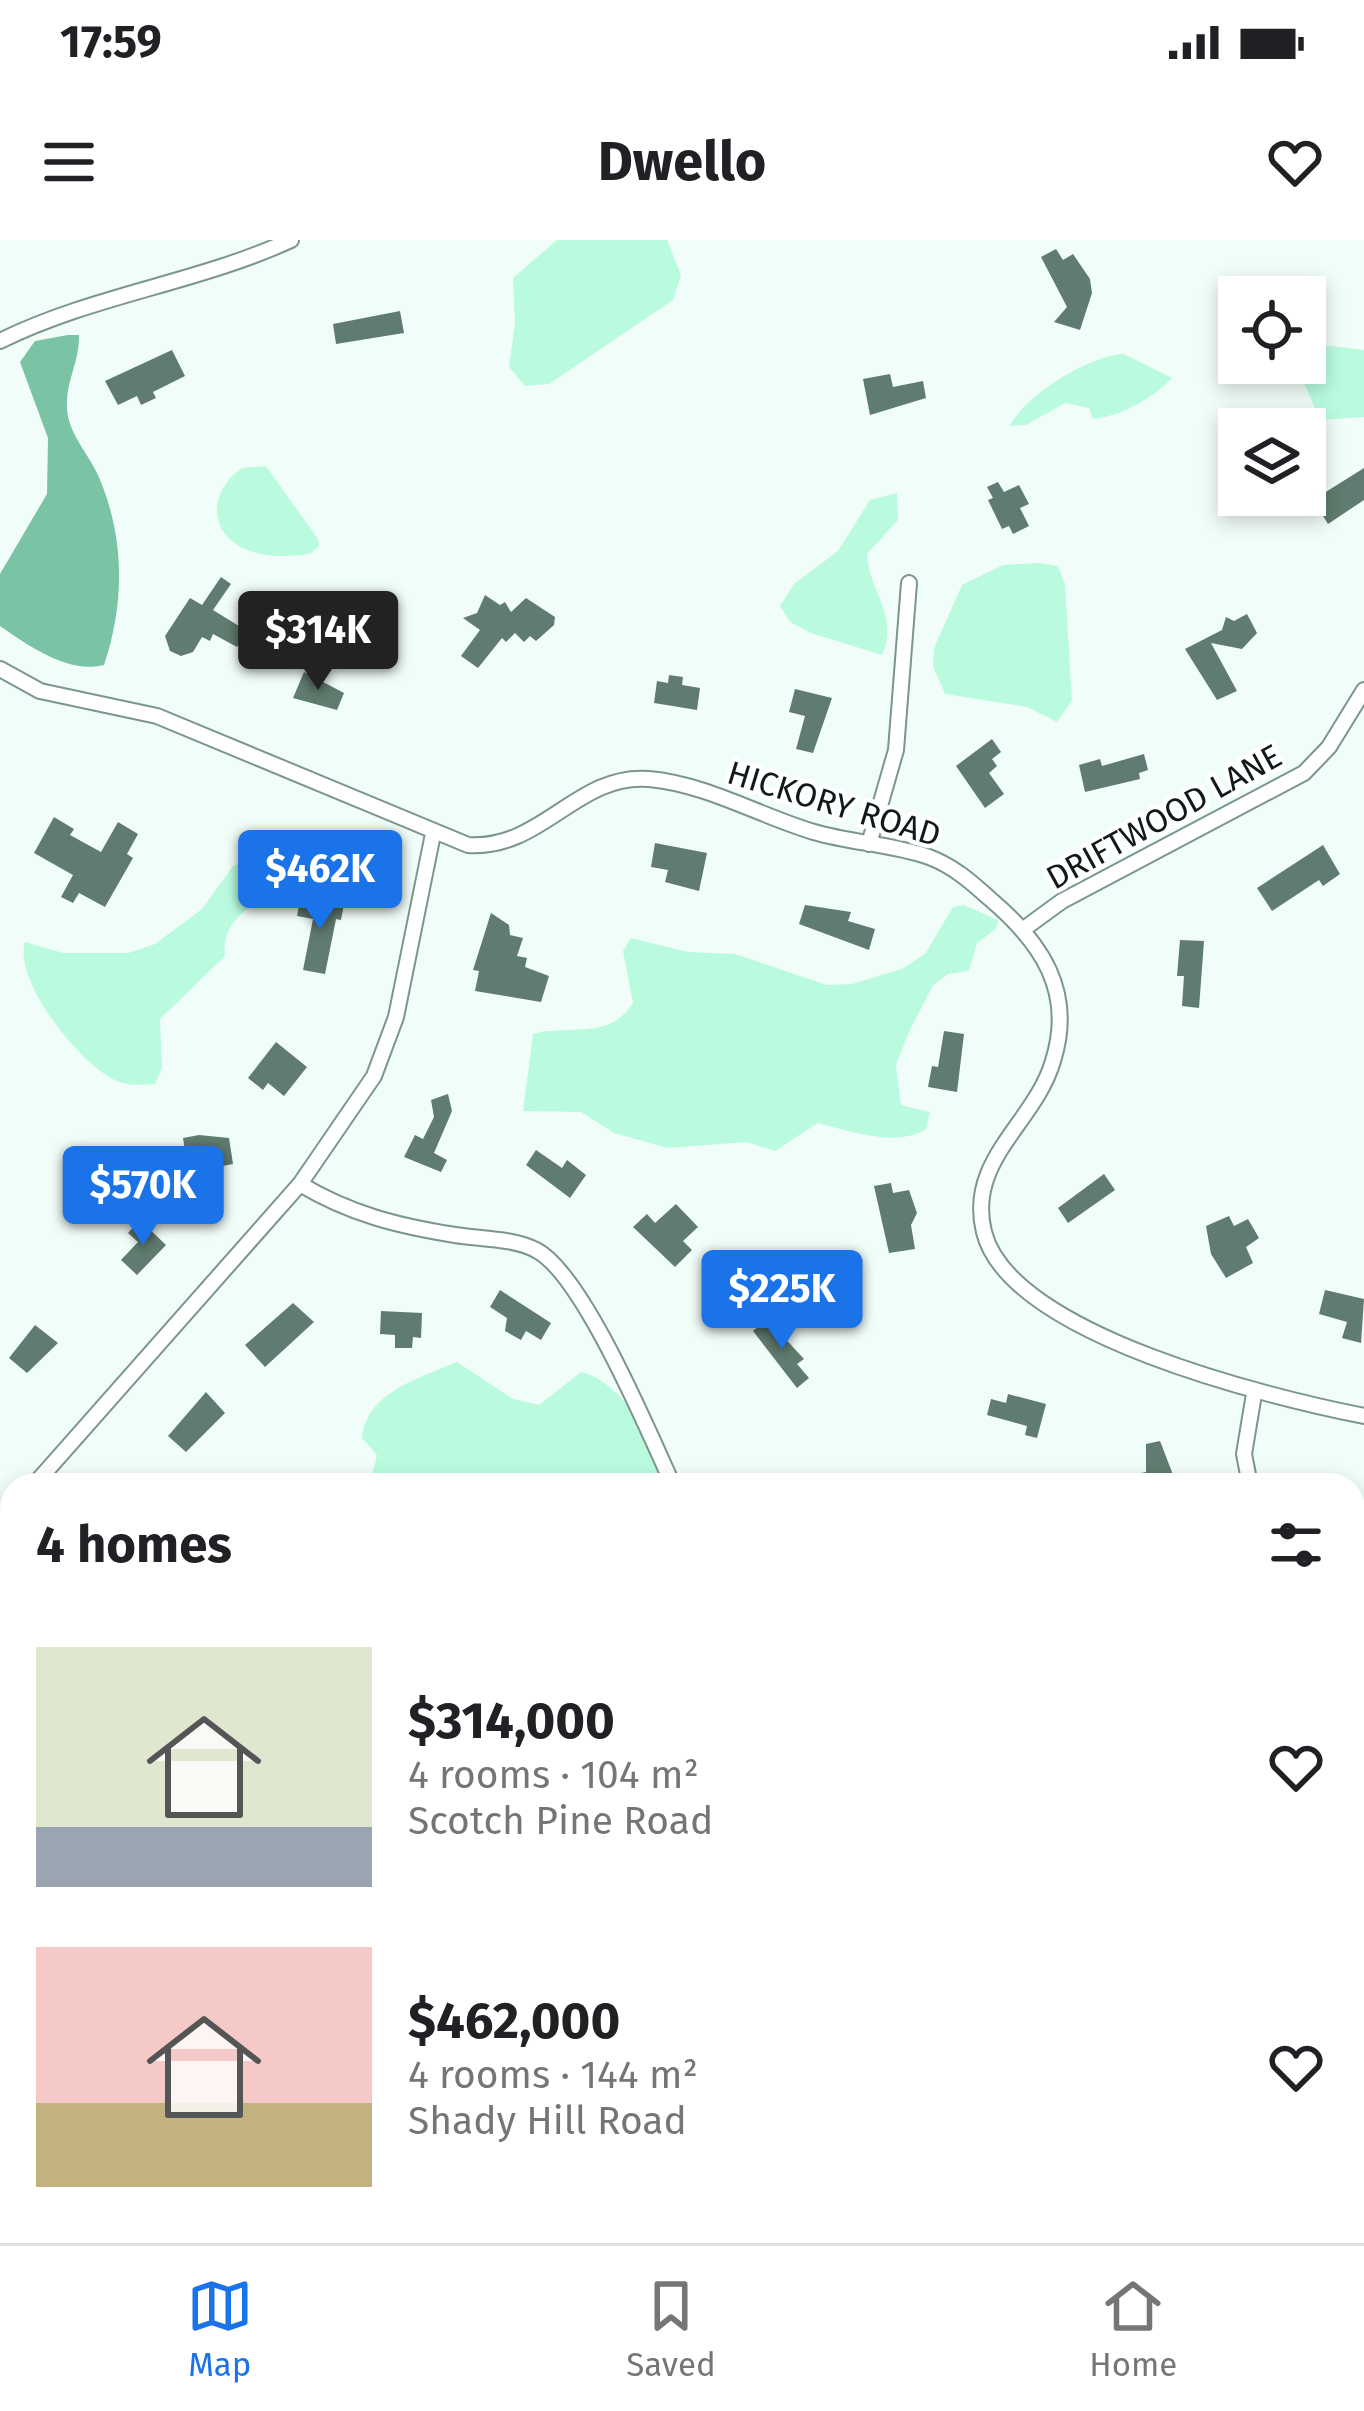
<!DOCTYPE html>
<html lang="en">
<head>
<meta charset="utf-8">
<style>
  :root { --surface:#fff; --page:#f6f6f6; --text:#202124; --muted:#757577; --line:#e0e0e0; --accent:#1a73e8 }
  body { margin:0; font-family:"Fira Sans",sans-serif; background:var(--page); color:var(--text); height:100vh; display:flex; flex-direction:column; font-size:45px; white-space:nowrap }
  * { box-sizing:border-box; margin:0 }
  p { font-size:39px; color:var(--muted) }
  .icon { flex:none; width:66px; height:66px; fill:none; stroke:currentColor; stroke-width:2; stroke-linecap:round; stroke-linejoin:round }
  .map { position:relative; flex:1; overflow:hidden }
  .sheet { position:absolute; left:0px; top:1233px; width:1365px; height:771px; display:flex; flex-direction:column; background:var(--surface); border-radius:36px 36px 0 0; box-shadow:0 6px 18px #0003 }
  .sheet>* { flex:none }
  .buttons { position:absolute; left:1218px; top:36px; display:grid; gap:24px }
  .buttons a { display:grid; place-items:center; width:108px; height:108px; border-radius:0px; background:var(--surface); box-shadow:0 6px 18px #0003; font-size:60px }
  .price { position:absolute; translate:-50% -102px; padding:0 27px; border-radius:12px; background:var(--accent); color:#fff; font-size:39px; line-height:78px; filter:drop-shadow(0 3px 6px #0008) }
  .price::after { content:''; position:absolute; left:50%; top:72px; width:36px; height:27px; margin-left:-18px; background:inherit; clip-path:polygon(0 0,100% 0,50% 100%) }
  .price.on { background:#222; color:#fff }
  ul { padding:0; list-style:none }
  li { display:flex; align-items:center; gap:36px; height:300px; padding:0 36px }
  li span { display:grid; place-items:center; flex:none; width:336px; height:240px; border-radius:0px; color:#555 }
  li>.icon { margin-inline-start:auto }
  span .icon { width:144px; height:144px; fill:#fffc; stroke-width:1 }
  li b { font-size:51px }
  h2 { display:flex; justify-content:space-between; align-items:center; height:144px; padding:0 36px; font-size:51px }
  .status { display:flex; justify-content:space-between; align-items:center; height:84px; padding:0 60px; background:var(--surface); direction:ltr }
  .status svg { height:33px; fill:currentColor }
  header { display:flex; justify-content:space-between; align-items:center; height:156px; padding:0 36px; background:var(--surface); font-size:54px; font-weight:700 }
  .dock { display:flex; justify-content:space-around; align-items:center; height:168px; border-top:3px solid var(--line); background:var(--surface); font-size:33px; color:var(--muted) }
  .dock a { display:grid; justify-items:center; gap:6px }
  .dock .on { color:var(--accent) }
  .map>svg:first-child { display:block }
  .green { fill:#bafbdf }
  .water { fill:#7ac3a5 }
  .building { fill:#607b6f }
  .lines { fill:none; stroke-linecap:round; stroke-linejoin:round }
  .minor-casing { stroke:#7b978a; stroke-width:18 }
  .minor { stroke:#fff; stroke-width:14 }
  .labels { text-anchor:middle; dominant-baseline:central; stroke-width:9; stroke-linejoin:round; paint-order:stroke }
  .street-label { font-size:33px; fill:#101b16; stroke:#fff }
</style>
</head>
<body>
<div class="status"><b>17:59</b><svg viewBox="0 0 49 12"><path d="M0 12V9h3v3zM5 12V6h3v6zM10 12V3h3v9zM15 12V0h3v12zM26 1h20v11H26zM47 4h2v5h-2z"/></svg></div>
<header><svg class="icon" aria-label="menu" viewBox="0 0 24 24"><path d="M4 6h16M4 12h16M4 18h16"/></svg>Dwello<svg class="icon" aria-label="heart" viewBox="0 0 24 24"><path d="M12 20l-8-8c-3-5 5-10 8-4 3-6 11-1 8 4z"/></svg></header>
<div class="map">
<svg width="1364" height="2003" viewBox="0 0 1364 2003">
  <rect width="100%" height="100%" fill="#f1fdf8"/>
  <path class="green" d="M557,0H667L681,35L673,60L549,144L525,146L509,127L515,83L513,38Z
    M1305,103L1364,110V177L1320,180L1305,145L1286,138L1281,123H1305Z
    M1124,114L1172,138C1155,157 1119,177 1093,179L1089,168L1065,163L1026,185L1010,186C1023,157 1089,115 1124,114Z
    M266,226L318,299L319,306L310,314C291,316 272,318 253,312C208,298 206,253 242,228Z
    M897,253L898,280L867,314C869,353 900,375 882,415L811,393L790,382L780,366L794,344L838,311L870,260Z
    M1039,323L1058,326L1065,344L1072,460L1057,482L1027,467L945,454L933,426L934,408L962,345L1003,325Z
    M273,616L280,627L278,649C251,667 221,679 225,716L160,779L162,828L155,844C142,845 129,846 117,841C81,826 13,741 25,702L63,713H128L155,704L202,669L233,626Z
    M964,665L998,680L996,689L977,703L969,731L948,734L933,745L909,792L896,825L901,865L930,872L926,889C896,908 850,891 818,883L775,911L746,902L668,908L614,893L581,872L523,871L533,794C569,784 609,801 633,763L623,711L631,698L688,712L735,714L827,745L852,744L902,729L925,714L953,667Z
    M457,1122L513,1159L539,1165L581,1132C625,1143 656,1204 669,1245H514C483,1228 452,1235 420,1245C406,1249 385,1245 370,1245L377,1215L362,1198C366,1153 419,1138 457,1122Z
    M253,1992H352L356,2003H254Z"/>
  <path class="water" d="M68,95H79C80,121 65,143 67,168C68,193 88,213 98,235C125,297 125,362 104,425C68,434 29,406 0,386V334L47,254L48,198L20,122L35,101Z"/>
  <path class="building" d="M1056,9L1063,20L1073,14L1090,39L1092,53L1080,90L1054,82L1067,67L1041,17Z
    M1226,36L1291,43L1289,57L1223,59Z
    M400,71L404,93L336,104L333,84Z
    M172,110L185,136L153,152L156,158L141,165L137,156L118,165L105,141Z
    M890,134L893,147L923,141L926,158L870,175L863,139Z
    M1364,228V260L1328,284L1313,260Z
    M998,242L1004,252L1019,245L1029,264L1020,268L1029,286L1013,294L1009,286L1002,289L988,260L993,258L987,247Z
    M221,337L231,344L213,370L247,391L237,407L213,394L210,401L202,397L193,412L181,416L170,411L165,396L190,358L202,365Z
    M485,355L500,365L505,362L511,372L526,358L555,377L554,385L536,401L530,396L524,402L515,393L506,402L502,398L478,428L461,416L480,390L463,378L477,373Z
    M1247,374L1257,393L1242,409L1211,403L1237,451L1217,460L1185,409L1222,390L1226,377L1234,381Z
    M304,432L344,453L337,470L293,458Z
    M669,435L683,437L682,445L700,448L697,470L654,463L657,441L668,443Z
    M795,449L832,458L813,513L796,509L805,476L789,472Z
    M992,499L1001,512L992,519L997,526L989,533L1004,554L985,568L956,526Z
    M1144,514L1148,530L1139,533L1140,539L1085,552L1079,525L1100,519L1102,526Z
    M54,577L74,589L70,595L101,612L118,582L138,594L127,614L133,618L105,667L79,653L73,663L61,657L73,635L34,613Z
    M655,603L707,613L699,651L665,642L668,630L651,627Z
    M1323,605L1340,634L1323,646L1319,640L1272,671L1257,648Z
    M319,659L344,664L341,680L336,679L325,734L303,730L313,679L297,676L300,660L318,664Z
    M805,665L851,672L848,681L875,689L869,710L799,684Z
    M491,673L509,685L510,695L523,698L517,716L527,718L525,727L549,736L541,762L475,751L479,731L473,730Z
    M1180,700L1204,701L1199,768L1182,766L1184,736H1177Z
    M944,791L964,794L957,852L928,847L932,826L938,827Z
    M276,802L307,827L284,856L268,843L263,850L248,838Z
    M448,854L452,871L434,913L447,920L441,932L404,917L415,895L423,899L434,877L431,860Z
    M199,895L229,898L233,924L207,929L209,939L190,942L183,898Z
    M536,910L562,928L567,920L586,935L570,958L526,925Z
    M1104,934L1115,950L1068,983L1058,968Z
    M891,943L893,953L909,950L917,973L911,985L915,1009L889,1013L874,946Z
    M676,964L698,987L683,1001L692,1010L675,1027L633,987L647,974L655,983Z
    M1229,976L1234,986L1248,979L1259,998L1246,1007L1253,1023L1226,1038L1211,1014L1206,986Z
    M140,980L166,1005L137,1035L121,1020L138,1002L128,993Z
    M500,1050L551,1083L541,1100L526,1091L521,1100L505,1091L507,1078L490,1067Z
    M1325,1050L1364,1059L1361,1103L1342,1098L1347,1082L1319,1074Z
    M293,1063L314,1082L265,1127L245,1105Z
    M381,1071L422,1073L421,1098L413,1097L412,1108H395V1095L380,1094Z
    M767,1079L804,1119L797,1124L809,1138L797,1148L753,1091Z
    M35,1085L58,1103L27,1133L9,1118Z
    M206,1152L225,1173L186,1212L168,1196Z
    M1008,1154L1046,1164L1037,1198L1025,1195L1027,1186L987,1175L991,1159L1006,1163Z
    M1160,1201L1177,1245H1113L1112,1239L1146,1232V1204Z"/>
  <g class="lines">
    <g class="minor-casing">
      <path id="minor" d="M0,101C93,55 197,43 291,0
        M0,429L40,451L157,476L468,605C542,610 577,533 649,539C706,544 760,576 814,592C851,603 892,604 929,617C953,626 970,641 989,658C1041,702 1075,751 1053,821C1035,883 966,920 984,992C1009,1095 1273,1158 1364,1176
        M869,604L896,510L909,343
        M1025,688L1062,661L1304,533L1329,507L1364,450
        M300,944C350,974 398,986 455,995C480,999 513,998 536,1010C583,1034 649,1193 673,1245
        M34,1245L300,944L374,836L396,777L433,594
        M1250,1245L1244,1214L1254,1154
        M0,1283L12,1270
        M1353,1324L1364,1329
        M0,1685L12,1687
        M1353,1961L1364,1965
        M1222,2003L1228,1992"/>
    </g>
    <use href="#minor" class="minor"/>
  </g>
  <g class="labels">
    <g class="street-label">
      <text transform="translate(834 564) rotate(17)">HICKORY ROAD</text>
      <text transform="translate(1164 577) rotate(-29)">DRIFTWOOD LANE</text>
    </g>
  </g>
</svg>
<div class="buttons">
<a><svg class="icon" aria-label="locate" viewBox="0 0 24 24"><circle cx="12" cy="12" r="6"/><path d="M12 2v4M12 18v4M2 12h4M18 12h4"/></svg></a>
<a><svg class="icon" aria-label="layers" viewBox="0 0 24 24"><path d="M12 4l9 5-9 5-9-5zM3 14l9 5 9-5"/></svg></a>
</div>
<b class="price on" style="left:318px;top:453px">$314K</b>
<b class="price" style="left:320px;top:692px">$462K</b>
<b class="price" style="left:143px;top:1008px">$570K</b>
<b class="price" style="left:782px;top:1112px">$225K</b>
<section class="sheet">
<h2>4 homes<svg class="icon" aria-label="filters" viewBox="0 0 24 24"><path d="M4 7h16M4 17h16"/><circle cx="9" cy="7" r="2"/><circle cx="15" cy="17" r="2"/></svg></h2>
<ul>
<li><span style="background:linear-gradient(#dfe7d0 75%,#9aa5b1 0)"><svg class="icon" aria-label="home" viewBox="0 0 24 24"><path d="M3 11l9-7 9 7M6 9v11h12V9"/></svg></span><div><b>$314,000</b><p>4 rooms · 104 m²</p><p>Scotch Pine Road</p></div><svg class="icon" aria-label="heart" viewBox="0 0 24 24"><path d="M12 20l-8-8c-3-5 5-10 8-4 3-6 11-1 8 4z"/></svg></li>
<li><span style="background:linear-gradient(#f6c9c9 65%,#c2b280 0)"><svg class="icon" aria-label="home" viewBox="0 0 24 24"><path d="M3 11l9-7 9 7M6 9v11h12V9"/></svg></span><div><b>$462,000</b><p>4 rooms · 144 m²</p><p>Shady Hill Road</p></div><svg class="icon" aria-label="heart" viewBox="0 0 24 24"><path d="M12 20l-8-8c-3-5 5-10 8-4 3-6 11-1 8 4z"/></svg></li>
</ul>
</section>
</div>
<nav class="dock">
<a class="on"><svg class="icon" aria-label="map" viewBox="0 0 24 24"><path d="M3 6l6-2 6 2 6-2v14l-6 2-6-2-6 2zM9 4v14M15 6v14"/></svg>Map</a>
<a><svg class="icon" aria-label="saved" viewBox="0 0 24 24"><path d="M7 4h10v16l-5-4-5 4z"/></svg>Saved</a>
<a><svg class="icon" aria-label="home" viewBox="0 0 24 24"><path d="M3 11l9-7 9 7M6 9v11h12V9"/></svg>Home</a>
</nav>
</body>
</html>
